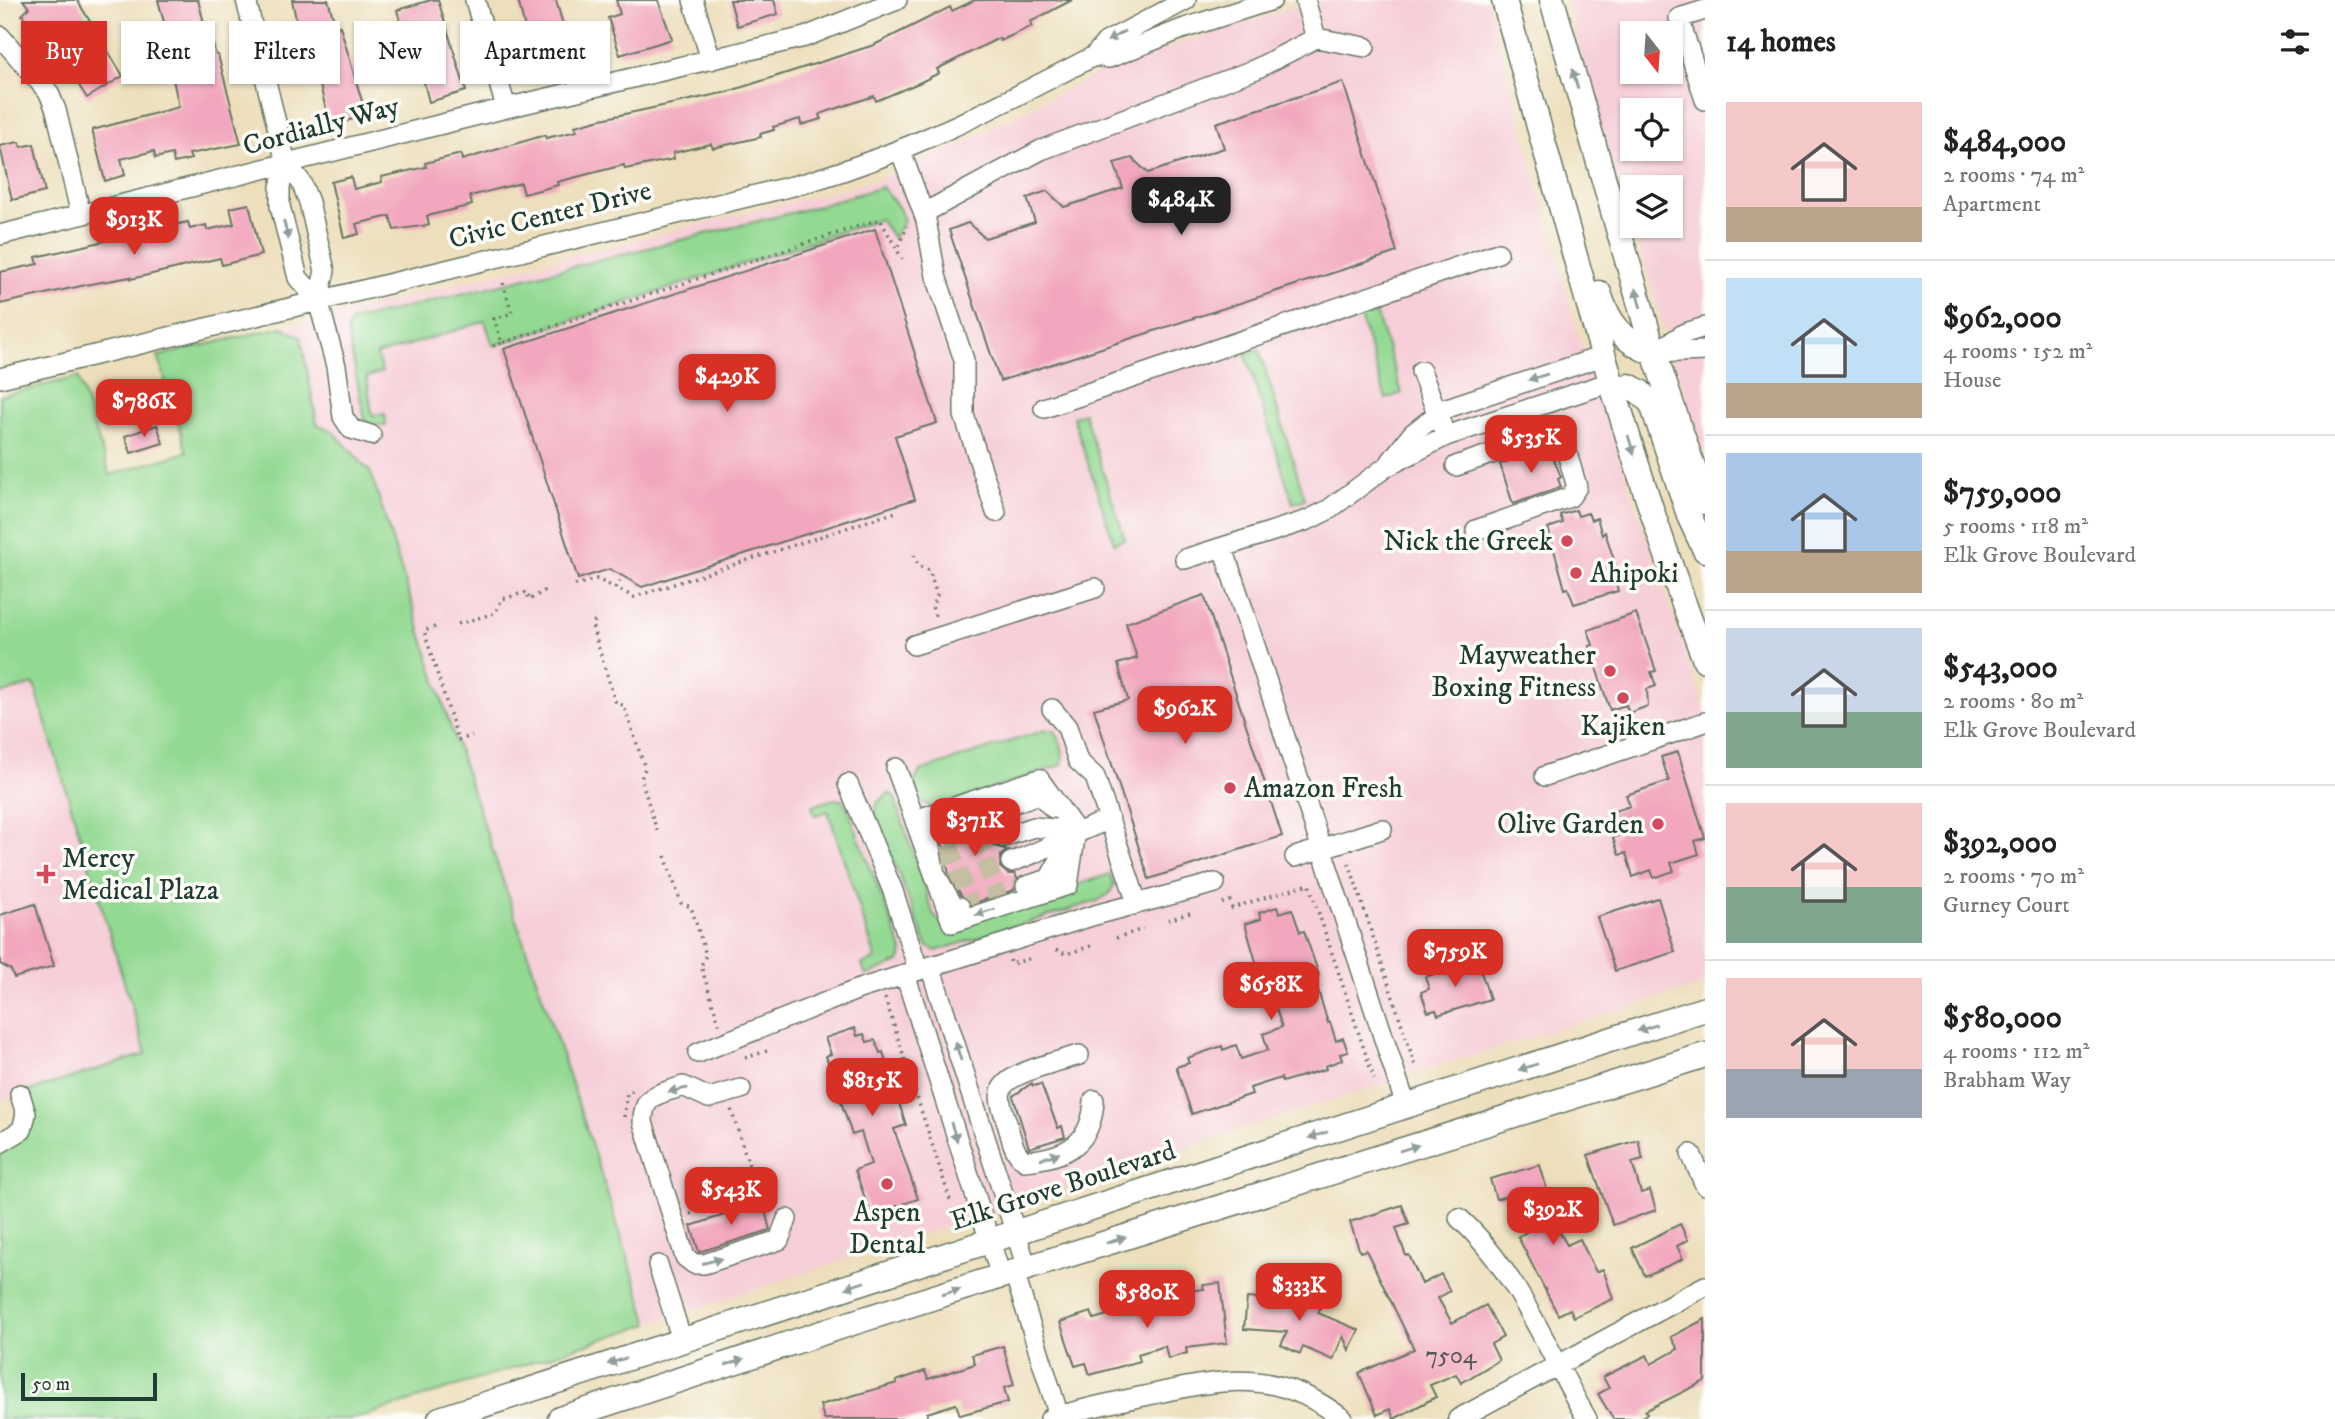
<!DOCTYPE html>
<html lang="en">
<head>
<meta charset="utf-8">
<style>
  :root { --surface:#fff; --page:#f2f2f2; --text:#222; --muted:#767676; --line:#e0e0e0; --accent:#d93025 }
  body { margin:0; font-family:"IM FELL DW Pica",serif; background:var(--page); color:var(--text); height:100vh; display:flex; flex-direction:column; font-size:26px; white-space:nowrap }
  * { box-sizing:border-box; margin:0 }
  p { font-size:23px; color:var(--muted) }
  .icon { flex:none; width:38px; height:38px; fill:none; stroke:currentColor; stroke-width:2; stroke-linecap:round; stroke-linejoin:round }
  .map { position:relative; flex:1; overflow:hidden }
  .drawer { display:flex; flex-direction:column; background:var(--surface); width:630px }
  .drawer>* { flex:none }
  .guide { position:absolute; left:21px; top:21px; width:665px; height:63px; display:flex; gap:14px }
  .needle { width:46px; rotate:163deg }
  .tools { position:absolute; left:1620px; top:21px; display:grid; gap:14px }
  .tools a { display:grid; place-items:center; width:63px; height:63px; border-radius:0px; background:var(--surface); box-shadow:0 2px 5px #0004; font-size:35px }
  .scale { position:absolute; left:21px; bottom:18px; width:136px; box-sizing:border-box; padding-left:7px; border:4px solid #1f3d34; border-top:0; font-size:19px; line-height:24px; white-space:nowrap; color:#1f3d34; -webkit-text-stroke:5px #fdfcf7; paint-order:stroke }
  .price { position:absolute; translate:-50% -60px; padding:0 16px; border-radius:14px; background:var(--accent); color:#fff; font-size:23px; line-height:46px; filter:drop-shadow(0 2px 4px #0008) }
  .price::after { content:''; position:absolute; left:50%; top:42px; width:21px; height:16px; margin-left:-10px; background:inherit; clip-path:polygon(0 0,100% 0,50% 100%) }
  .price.current { background:#222; color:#fff }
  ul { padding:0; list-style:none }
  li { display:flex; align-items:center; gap:21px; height:175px; padding:0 21px }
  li+li { border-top:2px solid var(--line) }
  li span { display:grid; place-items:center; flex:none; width:196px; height:140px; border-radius:0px; color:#555 }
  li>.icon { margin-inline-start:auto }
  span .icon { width:84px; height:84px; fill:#fffc; stroke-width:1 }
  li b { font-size:30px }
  h2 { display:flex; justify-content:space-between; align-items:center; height:84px; padding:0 21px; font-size:30px }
  .chip { padding:0 24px; border-radius:0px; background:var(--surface); box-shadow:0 2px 5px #0004; font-size:24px; line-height:63px }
  .chip.current { background:var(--accent); color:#fff }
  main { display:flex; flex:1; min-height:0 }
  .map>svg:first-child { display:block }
  .built { fill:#f6cfd8; fill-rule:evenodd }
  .green { fill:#93d992; stroke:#598b63; stroke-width:2 }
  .building { fill:#f2a7be }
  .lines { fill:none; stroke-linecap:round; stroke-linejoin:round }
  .minor-tunnel { stroke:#c4bfa1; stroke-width:19; stroke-dasharray:19 10; stroke-linecap:butt }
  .minor-casing { stroke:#677664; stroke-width:22 }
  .major-casing { stroke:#677664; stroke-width:27 }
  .path { stroke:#677664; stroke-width:3.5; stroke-dasharray:2 5; stroke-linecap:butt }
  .minor { stroke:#fff; stroke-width:19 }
  .major { stroke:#fff; stroke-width:24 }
  .oneway { fill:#8f9e9a }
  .poi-dot { fill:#d1495b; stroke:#fdfcf7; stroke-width:2.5 }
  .labels { text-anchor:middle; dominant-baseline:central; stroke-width:7; stroke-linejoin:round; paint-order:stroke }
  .number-label { font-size:24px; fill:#545856 }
  .street-label { font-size:28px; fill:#1f3d34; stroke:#fdfcf7 }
  .poi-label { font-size:28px; fill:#1f3d34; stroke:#fdfcf7; text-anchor:end }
</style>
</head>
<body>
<main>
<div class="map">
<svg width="1705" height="1419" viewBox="0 0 1705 1419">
  <rect width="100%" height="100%" fill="#fdfcf7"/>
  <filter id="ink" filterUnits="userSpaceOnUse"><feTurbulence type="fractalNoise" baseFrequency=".0143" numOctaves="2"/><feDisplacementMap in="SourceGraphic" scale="14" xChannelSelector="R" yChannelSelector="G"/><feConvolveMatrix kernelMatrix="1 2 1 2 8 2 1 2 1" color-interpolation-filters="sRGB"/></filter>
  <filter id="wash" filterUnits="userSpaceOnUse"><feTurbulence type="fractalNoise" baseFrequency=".00686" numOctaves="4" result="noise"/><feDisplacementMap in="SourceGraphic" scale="28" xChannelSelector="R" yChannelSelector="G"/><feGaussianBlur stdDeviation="1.57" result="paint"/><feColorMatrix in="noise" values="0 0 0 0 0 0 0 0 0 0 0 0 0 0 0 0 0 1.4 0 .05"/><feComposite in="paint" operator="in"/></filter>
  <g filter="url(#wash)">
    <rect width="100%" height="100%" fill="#eddfbc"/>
    <path class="built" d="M1317,0H1488L1577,331L1705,710V984L1425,1070L649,1324L574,1090L448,719L371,473L333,431L317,424L301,337L282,327L872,182L947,151L1118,63Z
      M1566,0H1705V459L1610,157ZM1633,33H1671V72H1633ZM1633,110H1671V149H1633ZM1633,187H1671V226H1633Z
      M33,684L146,1055L0,1100V694Z"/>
    <path class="green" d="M882,187L899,208L904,221L893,238L880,219L493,346L485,321L377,355L382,372L367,377L372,415L385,414L386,425H371L365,420L347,330L351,321L819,206Z
      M1375,310L1402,393L1386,399L1360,317Z
      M282,327L301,337L317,424L333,431L371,473L448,719L574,1090L649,1324L355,1419H0V1143L22,1130L20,1094L146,1054L34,684L0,694V396L78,377L110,475L187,452L158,356Z
      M1259,349L1305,499L1293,503L1245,353Z
      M1084,413L1125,539L1114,543L1073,417Z
      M1045,730L1055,731C1061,741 1065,752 1062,765L934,808L920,801L914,783L920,771Z
      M889,793L894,796L934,916L947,927L1110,874L1114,885L1109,894L1097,901L936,951L927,946L876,817L877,803Z
      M834,799L842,800L847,807L903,952L899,962L866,976L862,964L876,959L828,811L815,815L812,806Z"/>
    <g id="blocks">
      <path class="building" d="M23,0H77L123,76L87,98L78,84L83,81L63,48L59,51L41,21L33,27L22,15L29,8Z
        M158,0H198L208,38H211L216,55H218L241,144L189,154L191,159L174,163L172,154L155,158L154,151L121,159L125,175L105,181L92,130L179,107L171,70L166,72L160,50L171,48Z
        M292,0H328L336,27L340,26L366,115L330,126L317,73L309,75L297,44L300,38Z
        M431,0H438L466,91L429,102L414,44L407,46L397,10Z
        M518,0H556L574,65L537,77Z
        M616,0H658L672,39L620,55L608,18L620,14Z
        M730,0H774L778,14L737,26Z
        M975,0H1072L1030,22L1032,26L1000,41L999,38L937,69L939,73L921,82L876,101L874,96L820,114L821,119L801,125L800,119L773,127L774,130L760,134L761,137L713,148L711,144L673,153L674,159L625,169L624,165L557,182L558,185L524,194L521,183L470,196L472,205L427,216L429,225L394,230L390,216L356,224L359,234L344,238L331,182L351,177L354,189L382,182L381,177L426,167L425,163L461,154L462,160L545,135L546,138L577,131L575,126L597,120L727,92L874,45L950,7L952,11Z
        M1343,82L1397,252L1000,381L949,230L968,223L985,238L1035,222L1027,198L1047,191L1064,207L1123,188L1114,163L1132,158L1148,173L1224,148L1216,123Z
        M19,142L21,147L34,144L45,192L12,200L0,146Z
        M249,204L261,255L222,265L220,258L131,279V277L90,284L0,304V272L38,264L36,257L136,234V231L155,227L156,229L188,222L190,229L206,225L207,230L234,224L230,208Z
        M875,229L937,423L895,436L915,499L642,587L610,569L578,579L504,349Z
        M157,425L163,443L131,453L125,436Z
        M1549,447L1561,477L1558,479L1561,487L1513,504L1500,464Z
        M1576,510L1578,516L1588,513L1591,520L1597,518L1602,535L1605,532L1619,576L1614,577L1618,591L1574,604L1568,588L1565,589L1548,528L1563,523L1560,515Z
        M1204,595L1282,836L1149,879L1094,709L1128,700L1118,664L1137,658L1126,623Z
        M1636,613L1656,671L1651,672L1656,686L1647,689L1648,706L1629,713L1626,705L1610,710L1589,646L1593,645L1588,630Z
        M1678,752L1705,838L1695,841L1699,854L1671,863L1674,871L1654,878L1651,870L1633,877L1626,853L1619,855L1613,838L1618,836L1611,812L1630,806L1626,795L1669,781L1661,757Z
        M982,811L987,820L998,822L999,825L991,835L994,846L1008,850L1001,855L1000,867L1008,874H1015L1017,878L1014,890L972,904L961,895L949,874L938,825Z
        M1658,898L1675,952L1615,971L1597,917Z
        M35,904L54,966L14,978L11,970L0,964V915Z
        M1277,907L1279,913L1292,909L1300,932L1304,931L1319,975L1314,977L1328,1023L1330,1022L1336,1041L1343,1038L1348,1052L1340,1054L1342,1060L1325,1066L1326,1069L1282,1082L1281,1078L1250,1088L1252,1094L1192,1114L1176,1067L1189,1063L1187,1058L1222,1046L1223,1050L1236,1045L1241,1059L1268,1050L1263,1034L1282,1027L1269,988L1264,989L1245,924L1261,919L1259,913Z
        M1477,960L1490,999L1438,1015L1436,1010L1428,1012L1421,992L1429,989L1425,977Z
        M855,1028L857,1036L864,1034L867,1042L875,1040L880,1053L883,1052L906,1125L894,1129L918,1199L871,1215L855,1170L871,1164L861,1132L852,1135L826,1056L831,1054L825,1038Z
        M1032,1083L1033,1086L1041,1084L1058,1128L1062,1126L1065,1137L1029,1148L1013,1096Z
        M1638,1140L1643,1159L1632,1162L1641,1193L1650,1190L1656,1210L1613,1225L1588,1155Z
        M1540,1165L1549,1197L1541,1200L1567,1245L1580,1239L1596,1272L1603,1269L1613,1299L1574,1317L1570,1309L1558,1315L1518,1237L1530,1230L1516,1207L1510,1208L1507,1196L1496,1199L1490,1179Z
        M763,1202L770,1230L699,1252L691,1226Z
        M1402,1205L1409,1224L1396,1228L1406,1256L1409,1255L1422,1284L1441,1274L1450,1291L1438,1298L1452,1323L1486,1305L1503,1337L1491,1344L1499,1360L1461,1383L1456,1374L1430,1385L1436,1397L1394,1419L1390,1409L1377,1415L1359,1373L1414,1349L1366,1250L1360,1252L1350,1222Z
        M1680,1224L1688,1240L1677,1246L1683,1259L1645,1276L1632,1248Z
        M1220,1283L1227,1343L1186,1348L1187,1353L1168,1359L1165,1346L1138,1354L1140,1361L1090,1375L1086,1363L1075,1366L1060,1322L1091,1312L1094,1319L1137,1306L1138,1309L1189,1295V1291L1204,1289L1203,1285Z
        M1294,1287L1323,1300L1318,1313L1359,1330L1349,1350L1343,1336L1333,1360L1303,1347L1300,1354L1281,1345L1287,1332L1244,1329L1247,1298L1288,1301Z
        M1705,1319V1381L1645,1411L1647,1414L1638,1419H1613L1598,1394L1609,1388L1603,1377L1647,1355L1651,1364L1678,1349L1671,1337Z
        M1003,1346L1014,1385L1004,1388L1008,1402L960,1415L956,1404L927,1413L929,1419H824L820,1405L897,1383L896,1381L925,1371L928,1379L975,1364L972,1355Z"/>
    </g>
  </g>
  <g filter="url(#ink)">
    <use href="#blocks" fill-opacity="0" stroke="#677664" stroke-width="2"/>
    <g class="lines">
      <path class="minor-tunnel" d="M935,830L994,810
        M943,857L1003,837
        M952,882L1011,862
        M960,907L1020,888"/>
      <g class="minor-casing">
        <path id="minor" d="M246,0L286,163L301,182L309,202L325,271L318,300
          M475,0L506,108
          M693,0L711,60
          M1305,0L1316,38L1365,47
          M1705,10L1679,18L1705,100
          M0,36L49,93L56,110L81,215
          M1094,56L1109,58L1182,29L1272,0
          M901,152L926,220L936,276L964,360V415L996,512
          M286,163L280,187V206L298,278L318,300L336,366L343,417L351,429L371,435
          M924,213L1041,150L1256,69L1316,38
          M0,235L506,108L805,37L897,0
          M1654,353L1685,333L1705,327
          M1654,353L1705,351
          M1421,371L1442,426
          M0,378L805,183C913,151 996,107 1094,56L1106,42L1186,0
          M1044,408L1498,253
          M1391,461L1412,434L1444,409L1603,356
          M1456,466L1552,433L1564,443L1577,487L1570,497L1476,530
          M1223,548L1406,1106
          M1185,559L1308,520L1328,510L1386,467L1446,436L1611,382
          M914,645L1095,588
          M1052,709L1067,727L1078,761L1095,777L1137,903
          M896,768L952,923L1068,885L1076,831L1039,779L924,817L935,874L955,909L960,907
          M1545,776L1705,722
          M848,784L893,891L918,969
          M994,810L1039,794L1053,808
          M1003,837L1034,827L1076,831
          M1295,857L1382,829
          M1011,862C1048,850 1073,832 1109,820
          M1026,886L1049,879L1070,841
          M930,966L1027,1268
          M905,974L1001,1276
          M698,1053L859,989L1095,915L1215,883
          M1079,1055C1061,1061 1006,1072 1001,1091C998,1100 1004,1113 1007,1123C1011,1136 1013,1153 1025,1161C1067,1157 1092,1144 1094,1100
          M741,1089L709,1098L683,1086C659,1095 643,1093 643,1122L685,1257L694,1264H704L779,1240L787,1219
          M0,1143L22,1130L26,1114L20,1094
          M1691,1154L1705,1185
          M1459,1218C1517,1270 1548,1352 1587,1419
          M658,1265L682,1340
          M1014,1272L1059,1416
          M1050,1419C1082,1408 1116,1402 1149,1395C1225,1378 1277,1368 1343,1419
          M1458,1419L1705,1286"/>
      </g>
      <g class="major-casing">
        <path id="major" d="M1504,0C1566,221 1622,445 1705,660
          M1552,0L1654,353L1705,502
          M1599,293C1608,323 1624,343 1654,353
          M1615,394L1629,386L1640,392L1652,404L1690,518L1705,550
          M440,1419L1705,1009
          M560,1419L855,1322L1705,1055"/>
      </g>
      <path class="path" d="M899,246L907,226
        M503,283L512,313L494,319L502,343L880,219L902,259
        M493,346L502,343
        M914,555L918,566L929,570L937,595L932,606L936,619
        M575,585L597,579L634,597L899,511
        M615,588L623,577
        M595,621L592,626L615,701L624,706L645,768L641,779L658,834
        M458,624L495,613L502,599L527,592L529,600L546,590
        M435,627L424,631L458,740L472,736
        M665,856L681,903L691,907L706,955L701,966L720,1027
        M1349,863L1415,1065
        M1222,903L1230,901L1232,908L1309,884L1374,1079
        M1168,920L1190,913
        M1116,938L1143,929
        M1056,950L1066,954L1094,945
        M1010,960L1011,964L1032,958
        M885,998L951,1203
        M745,1058L770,1050
        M624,1117L627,1093L635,1090
        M690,1214L757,1191L731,1109"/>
      <use href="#minor" class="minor"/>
      <use href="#major" class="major"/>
    </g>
    <defs><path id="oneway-solid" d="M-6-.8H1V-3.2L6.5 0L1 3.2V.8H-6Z" transform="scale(1.75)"/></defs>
    <g class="oneway">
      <use href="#oneway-solid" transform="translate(1116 36) rotate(150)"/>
      <use href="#oneway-solid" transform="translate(1575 79) rotate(-106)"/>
      <use href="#oneway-solid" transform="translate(286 230) rotate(76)"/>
      <use href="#oneway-solid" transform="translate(1638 298) rotate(-106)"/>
      <use href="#oneway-solid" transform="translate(1538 377) rotate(163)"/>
      <use href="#oneway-solid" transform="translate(1631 445) rotate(73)"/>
      <use href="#oneway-solid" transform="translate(985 912) rotate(162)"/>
      <use href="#oneway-solid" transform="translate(1647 1028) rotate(162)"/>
      <use href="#oneway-solid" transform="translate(958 1051) rotate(-108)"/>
      <use href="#oneway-solid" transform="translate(1528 1067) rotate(162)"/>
      <use href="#oneway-solid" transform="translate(678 1090) rotate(169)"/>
      <use href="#oneway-solid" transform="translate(954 1132) rotate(72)"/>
      <use href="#oneway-solid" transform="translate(1318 1135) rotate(162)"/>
      <use href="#oneway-solid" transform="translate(1409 1148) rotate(-17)"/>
      <use href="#oneway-solid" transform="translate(1050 1156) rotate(-17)"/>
      <use href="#oneway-solid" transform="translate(1116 1240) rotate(-17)"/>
      <use href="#oneway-solid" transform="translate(712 1261) rotate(-15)"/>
      <use href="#oneway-solid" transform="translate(855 1285) rotate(162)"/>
      <use href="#oneway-solid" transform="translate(951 1292) rotate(-17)"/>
      <use href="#oneway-solid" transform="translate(617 1361) rotate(162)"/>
      <use href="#oneway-solid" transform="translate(735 1362) rotate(-18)"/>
    </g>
  </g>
  <g class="poi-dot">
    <circle cx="1567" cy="541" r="7"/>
    <circle cx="1576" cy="573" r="7"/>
    <circle cx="1610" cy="671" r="7"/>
    <circle cx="1623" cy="698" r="7"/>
    <circle cx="1230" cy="788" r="7"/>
    <circle cx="1658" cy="824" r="7"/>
    <path d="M42.5 863.5h7v7h7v7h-7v7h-7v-7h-7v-7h7z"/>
    <circle cx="887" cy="1184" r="7"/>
  </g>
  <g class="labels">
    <g class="number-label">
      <text x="1451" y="1356">7504</text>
    </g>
    <g class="street-label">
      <text transform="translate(321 126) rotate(-15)">Cordially Way</text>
      <text transform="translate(550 215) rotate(-14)">Civic Center Drive</text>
      <text transform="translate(1063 1186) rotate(-18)">Elk Grove Boulevard</text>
    </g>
    <g class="poi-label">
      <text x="1553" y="541">Nick the Greek</text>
      <text x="1590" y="573" text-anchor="start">Ahipoki</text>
      <text x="1596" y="655">Mayweather<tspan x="1596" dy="32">Boxing Fitness</tspan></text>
      <text x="1623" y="726" text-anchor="middle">Kajiken</text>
      <text x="1244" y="788" text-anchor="start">Amazon Fresh</text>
      <text x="1644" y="824">Olive Garden</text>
      <text x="62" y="858" text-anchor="start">Mercy<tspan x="62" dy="32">Medical Plaza</tspan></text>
      <text x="887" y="1212" text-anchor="middle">Aspen<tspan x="887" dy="32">Dental</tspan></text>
    </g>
  </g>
</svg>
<div class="tools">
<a><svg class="needle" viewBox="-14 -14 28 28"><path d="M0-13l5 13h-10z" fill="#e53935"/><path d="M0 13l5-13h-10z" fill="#767676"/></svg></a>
<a><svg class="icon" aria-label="locate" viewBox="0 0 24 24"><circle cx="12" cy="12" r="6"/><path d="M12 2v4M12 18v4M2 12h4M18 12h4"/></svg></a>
<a><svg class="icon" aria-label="layers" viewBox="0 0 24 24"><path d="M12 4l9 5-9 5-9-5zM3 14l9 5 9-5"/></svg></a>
</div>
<div class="scale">50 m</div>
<b class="price current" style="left:1181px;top:237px">$484K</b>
<b class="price" style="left:134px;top:257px">$913K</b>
<b class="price" style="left:727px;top:414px">$429K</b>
<b class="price" style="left:144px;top:439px">$786K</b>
<b class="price" style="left:1531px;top:475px">$535K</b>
<b class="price" style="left:1185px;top:746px">$962K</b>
<b class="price" style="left:975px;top:858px">$371K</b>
<b class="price" style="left:1455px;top:989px">$759K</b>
<b class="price" style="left:1271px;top:1022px">$658K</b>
<b class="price" style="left:872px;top:1118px">$815K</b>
<b class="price" style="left:731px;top:1227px">$543K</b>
<b class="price" style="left:1553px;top:1247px">$392K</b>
<b class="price" style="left:1299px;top:1323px">$333K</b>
<b class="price" style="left:1147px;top:1330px">$580K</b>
<div class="guide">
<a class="chip current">Buy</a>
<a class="chip">Rent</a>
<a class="chip">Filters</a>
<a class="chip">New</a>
<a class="chip">Apartment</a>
</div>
</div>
<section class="drawer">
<h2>14 homes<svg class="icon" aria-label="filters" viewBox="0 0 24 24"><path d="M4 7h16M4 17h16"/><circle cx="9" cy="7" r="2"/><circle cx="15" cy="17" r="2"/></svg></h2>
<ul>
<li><span style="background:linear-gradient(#f6c9c9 75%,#b9a48a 0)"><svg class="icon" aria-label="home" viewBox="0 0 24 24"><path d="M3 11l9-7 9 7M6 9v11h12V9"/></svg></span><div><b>$484,000</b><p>2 rooms · 74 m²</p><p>Apartment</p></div></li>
<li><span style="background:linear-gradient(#bfe0f5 75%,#b9a48a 0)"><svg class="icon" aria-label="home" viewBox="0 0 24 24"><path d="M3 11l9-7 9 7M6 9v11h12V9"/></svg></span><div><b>$962,000</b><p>4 rooms · 152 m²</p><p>House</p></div></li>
<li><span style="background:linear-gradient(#a9c7e8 70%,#b9a48a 0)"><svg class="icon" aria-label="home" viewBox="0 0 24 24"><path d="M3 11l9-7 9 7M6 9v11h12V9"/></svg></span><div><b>$759,000</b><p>5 rooms · 118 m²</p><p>Elk Grove Boulevard</p></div></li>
<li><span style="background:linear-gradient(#c9d6e8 60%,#7fa58c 0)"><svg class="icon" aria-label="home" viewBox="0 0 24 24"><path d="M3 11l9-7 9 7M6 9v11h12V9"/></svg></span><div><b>$543,000</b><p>2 rooms · 80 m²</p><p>Elk Grove Boulevard</p></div></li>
<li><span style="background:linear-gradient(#f6c9c9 60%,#7fa58c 0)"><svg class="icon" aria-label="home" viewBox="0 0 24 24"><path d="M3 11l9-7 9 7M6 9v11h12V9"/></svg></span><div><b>$392,000</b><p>2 rooms · 70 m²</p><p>Gurney Court</p></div></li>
<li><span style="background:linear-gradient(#f6c9c9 65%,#9aa5b1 0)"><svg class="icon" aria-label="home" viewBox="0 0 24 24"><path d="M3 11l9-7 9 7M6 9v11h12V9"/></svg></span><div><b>$580,000</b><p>4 rooms · 112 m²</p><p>Brabham Way</p></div></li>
</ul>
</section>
</main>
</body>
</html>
